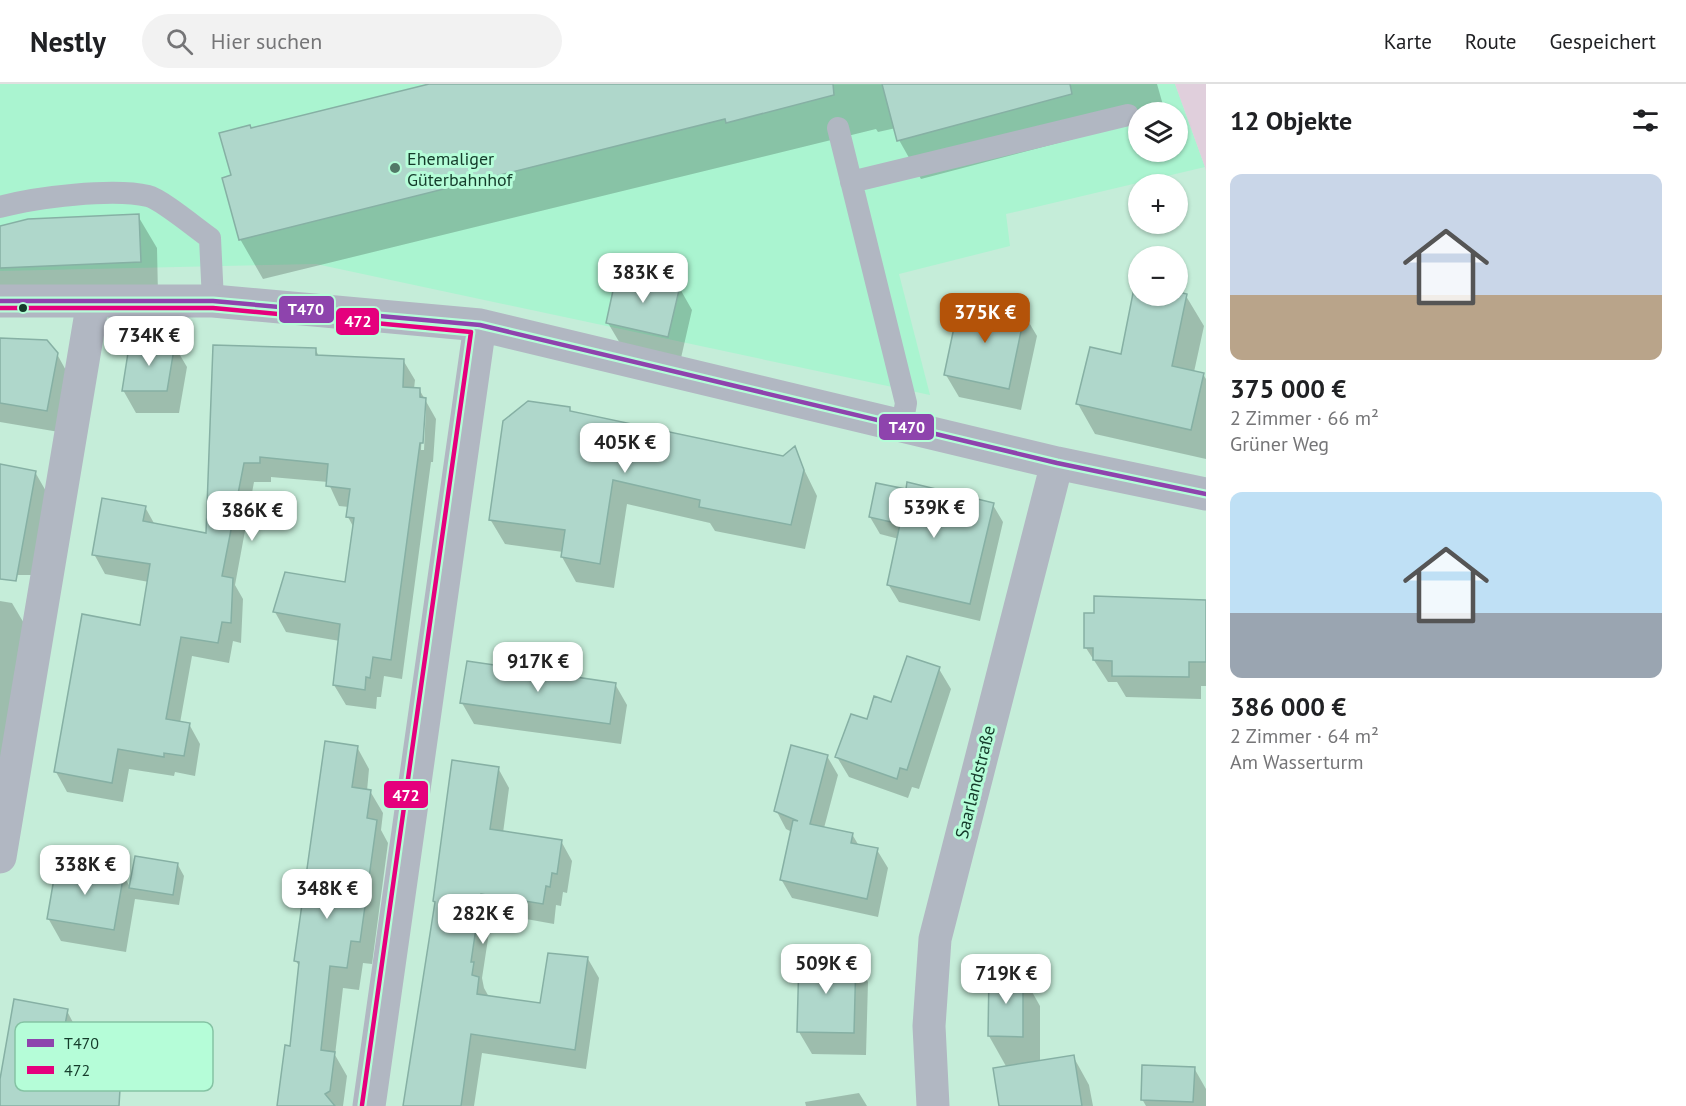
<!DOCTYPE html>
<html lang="de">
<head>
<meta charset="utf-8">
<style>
  :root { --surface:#fff; --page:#f2f2f2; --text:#202124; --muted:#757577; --line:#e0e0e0; --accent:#b45309 }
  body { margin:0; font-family:"PT Sans",sans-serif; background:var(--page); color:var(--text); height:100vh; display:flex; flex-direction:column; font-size:22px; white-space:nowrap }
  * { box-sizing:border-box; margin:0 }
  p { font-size:20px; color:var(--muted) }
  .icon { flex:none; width:33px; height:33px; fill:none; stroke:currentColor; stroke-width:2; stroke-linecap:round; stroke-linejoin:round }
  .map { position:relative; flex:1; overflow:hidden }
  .drawer { display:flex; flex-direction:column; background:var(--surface); width:480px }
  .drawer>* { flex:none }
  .tools { position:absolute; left:1128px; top:18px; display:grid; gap:12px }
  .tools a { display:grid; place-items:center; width:60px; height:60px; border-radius:50%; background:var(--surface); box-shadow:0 2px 4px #0004; font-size:30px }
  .price { position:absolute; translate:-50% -51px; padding:0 14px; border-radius:12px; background:#fff; color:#222; font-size:20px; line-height:39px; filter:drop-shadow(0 2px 3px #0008) }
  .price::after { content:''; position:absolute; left:50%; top:36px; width:18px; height:14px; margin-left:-9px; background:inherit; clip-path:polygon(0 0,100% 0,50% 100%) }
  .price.on { background:var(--accent); color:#fff }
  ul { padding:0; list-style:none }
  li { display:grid; align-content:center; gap:12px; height:318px; padding:0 24px }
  li span { display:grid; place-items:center; height:186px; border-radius:12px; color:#555 }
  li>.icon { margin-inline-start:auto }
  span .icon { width:108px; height:108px; fill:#fffc; stroke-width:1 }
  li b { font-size:26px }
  h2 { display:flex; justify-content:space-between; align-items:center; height:72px; padding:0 24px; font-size:26px }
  header { display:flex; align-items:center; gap:36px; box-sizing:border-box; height:84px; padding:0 30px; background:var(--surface); border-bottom:2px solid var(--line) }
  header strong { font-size:28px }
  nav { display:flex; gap:33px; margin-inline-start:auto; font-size:21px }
  .search { width:420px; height:54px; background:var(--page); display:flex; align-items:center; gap:15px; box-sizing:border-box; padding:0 21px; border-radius:33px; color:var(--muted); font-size:22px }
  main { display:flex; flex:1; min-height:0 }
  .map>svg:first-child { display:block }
  .built { fill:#aaf4d0; fill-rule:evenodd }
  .green { fill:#e0cfdc }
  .shadow { fill:#0003; fill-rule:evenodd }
  .building { fill:#afd7cb; stroke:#86b0a4; stroke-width:1.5 }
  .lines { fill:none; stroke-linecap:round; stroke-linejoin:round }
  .lane { stroke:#b1b7c2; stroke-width:22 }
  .street { stroke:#b1b7c2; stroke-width:33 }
  .bus-1-casing { stroke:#b5fdd8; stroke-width:9 }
  .bus-2-casing { stroke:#b5fdd8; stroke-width:9 }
  .bus-1 { stroke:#8e44ad; stroke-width:4.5 }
  .bus-2 { stroke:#e5007d; stroke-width:4.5 }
  .poi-dot { fill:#527967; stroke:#b5fdd8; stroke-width:2 }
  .bus-dot { fill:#143b2a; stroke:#b5fdd8; stroke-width:2 }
  .labels { text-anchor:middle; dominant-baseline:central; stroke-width:6; stroke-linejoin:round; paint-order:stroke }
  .poi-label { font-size:18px; fill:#143b2a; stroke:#b5fdd8; text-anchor:start }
  .street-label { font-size:18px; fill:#143b2a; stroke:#b5fdd8 }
  .key { fill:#b5fdd8; stroke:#85c3a4; stroke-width:1.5 }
  .key-label { font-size:16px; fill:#143b2a }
  .line-badge { stroke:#b5fdd8; stroke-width:2 }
  .badge-label { font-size:16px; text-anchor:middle; font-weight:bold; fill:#fff }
</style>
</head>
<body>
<header>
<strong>Nestly</strong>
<div class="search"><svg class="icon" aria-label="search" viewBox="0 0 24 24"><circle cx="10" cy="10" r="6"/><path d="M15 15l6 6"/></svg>Hier suchen</div>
<nav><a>Karte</a><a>Route</a><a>Gespeichert</a></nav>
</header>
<main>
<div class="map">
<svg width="1206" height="1022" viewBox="0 0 1206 1022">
  <rect width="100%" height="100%" fill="#c5edd9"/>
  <path class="built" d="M0,0H1175L1205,83L1006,130L1010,162L899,190L930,311L316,180L0,187ZM1138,28H1178V68H1138Z"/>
  <path class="green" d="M1175,0H1206V87L1205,83Z"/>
  <path class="shadow" d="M435,0H1157L1165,28H1138V38L921,95L899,56L896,44L878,48L876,45L263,195L240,155L233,93L251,46Z
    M138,132L157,164L158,210L0,217V144Z
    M1136,201L1138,212H1186L1204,242L1194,288L1203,290L1206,295V375L1095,350L1078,320L1122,272Z
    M679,203L692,226L681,274L621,261L608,239Z
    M1024,230L1037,252L1021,326L959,313L946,291Z
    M0,256L57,270L69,292L59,348L0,338Z
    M174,261L187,283L179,329H136L123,306Z
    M214,262L315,265L319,272L403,276L415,296L414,305H419L436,335L433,378H431L402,595L384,592L381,613H377L376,625L346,621L334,601L340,557L286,548L275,528L347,500L354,444L348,433L349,423L339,422L328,398L271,393V398H254L235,501L243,515L241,559L233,557L229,579L192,572L180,639L189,640L200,660L195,692L175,688L174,692L129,685L123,718L67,708L56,688L141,542L149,498L105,490L94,470L145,423L155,441L208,451ZM423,323H426L424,366H421Z
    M569,324L572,329L783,373L794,365L817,412L805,465L715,447L710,439L627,420L614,504L576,498L562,473L563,468L505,460L490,435Z
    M0,382L35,388L47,409L33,491H0Z
    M993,421L1003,438L980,537L899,518L888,500L899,455L880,450L870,433Z
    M0,517L12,519L25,541L0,683Z
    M1206,517V602H1201V615L1126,613L1117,598H1108L1086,564V530Z
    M939,585L951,605L919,705L912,703L908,714L849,693L837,673L867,637Z
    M615,600L627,621L621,660L474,640L462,619Z
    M357,663L369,685L367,707H370L383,729L381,746L388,759L372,880L363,879L359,906L343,904L335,971L347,992L343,1022H278L292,964L300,884L296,877Z
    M827,672L838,691L824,744L852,750L859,762L877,766L888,784L878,833L792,814L781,795L792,748L786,745L776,726Z
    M498,684L509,704L503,749L561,757L572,777L567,809L563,808L561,822L556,821L554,840L492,829L482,894L484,904L489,913L542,920L588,875L599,894L586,985L482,969L474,1022H405L436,820L434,817Z
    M137,773L178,781L184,792L179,821L135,815L126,868L61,857L48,834L123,790L131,805Z
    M855,875L868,898L866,971L812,970L799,948Z
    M991,890H1022L1040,922V978L1073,972L1089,1001L1093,1022H1000L1007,984L989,952Z
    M67,927L77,946L68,998L106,1022H0V1004Z
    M1194,984L1206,1005V1022H1146L1142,1015Z
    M859,1009L867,1022H806L805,1018Z"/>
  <path class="building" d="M429,0H833L834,11L726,39L725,35L239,156L222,94L231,91L219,49L250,41L251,44Z
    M882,0H1070L1072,10L897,57Z
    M139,130L141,178L0,184V142L28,135Z
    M617,188L680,202L668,253L606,239Z
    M1135,199L1138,200V212H1178V208L1187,210L1172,282L1204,289L1191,346L1076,320L1090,263L1121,270Z
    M960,215L1025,228L1009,305L944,291Z
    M0,254L47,256L58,269L47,327L0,319Z
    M141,258L175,259L167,307H122L128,269Z
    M213,261L316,264V271L404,275L403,303L420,304V313L426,314L423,359H420L391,576L373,573L370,594L366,593L365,606L333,601L340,540L273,528L285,488L345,498L354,434L346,433L350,405L326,402L328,380L260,373V379H244L222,492L233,494L231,539L222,538L218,559L181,553L166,635L190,639L184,672L164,669V673L118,665L112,699L54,688L82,530L140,541L150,480L92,471L102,414L146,422L143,437L206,449Z
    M528,317L570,323V327L783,372L795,362L804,386L791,441L699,423L700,416L613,396L600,480L561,473L565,446L489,436L503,337Z
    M0,380L36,387L16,497L0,495Z
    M907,398L994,419L970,520L887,501L900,440L869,433L876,399L906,405Z
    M1094,512L1206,516V578H1189V593L1112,592V577L1093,576V564H1084V529H1094Z
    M907,572L940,583L907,686L900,684L897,695L835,673L851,630L867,635L874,612L891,618Z
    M467,577L616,599L610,640L460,619Z
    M325,657L358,662L352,703L371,706L367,734L377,736L360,858L351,857L347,884L330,882L321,966L335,968L330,1007L325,1010L335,1022H277L285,961L290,962L299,878L294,877Z
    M791,661L828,671L810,740L853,749L851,759L878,764L867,815L780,796L793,736L798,737L774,727Z
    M452,676L499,683L490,745L562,756L557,790L552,789L550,803L546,802L543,820L481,810L471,878H474L472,891L479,893L477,910L540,919L548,869L588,873L575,966L471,950L461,1022H403L435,818L433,817Z
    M135,772L178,779L173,811L129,804Z
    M57,777L124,789L114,846L47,835Z
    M799,873L856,874L854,949L797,948Z
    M989,889H1023V953L988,952Z
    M14,915L68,925L55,994L120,1005L119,1022H0V995Z
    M1074,971L1082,1022H999L993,984Z
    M1142,981L1195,983L1193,1018L1141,1016Z"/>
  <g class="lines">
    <path class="lane" d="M838,44L906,319L902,342
      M851,98L1128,31
      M0,123C36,113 113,104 148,112C161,115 197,145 210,154L213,217"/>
    <path class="street" d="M0,217H213L480,241L1057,379L1206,410
      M0,773L93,217
      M369,1022L480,241
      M933,1022L929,942L935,855L1057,379"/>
    <g class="bus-1-casing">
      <path id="bus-1" d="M0,217H213L480,241L1057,379L1206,410"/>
    </g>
    <g class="bus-2-casing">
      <path id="bus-2" d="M0,224H213L471,248L362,1021"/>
    </g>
    <use href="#bus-1" class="bus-1"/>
    <use href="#bus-2" class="bus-2"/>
  </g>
  <circle class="poi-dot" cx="395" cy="84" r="6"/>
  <circle class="bus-dot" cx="23" cy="224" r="5"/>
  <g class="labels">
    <g class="poi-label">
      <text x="407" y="74">Ehemaliger<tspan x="407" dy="21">Güterbahnhof</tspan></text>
    </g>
    <g class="street-label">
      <text transform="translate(975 698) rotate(-76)">Saarlandstraße</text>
    </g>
  </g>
  <rect x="15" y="938" width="198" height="69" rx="9" class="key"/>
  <rect x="27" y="955" width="27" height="8" fill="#8e44ad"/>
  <rect x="27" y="982" width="27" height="8" fill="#e5007d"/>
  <g class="key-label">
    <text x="64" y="965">T470</text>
    <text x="64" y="992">472</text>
  </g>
  <g class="line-badge">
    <rect x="278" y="211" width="57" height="29" rx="6" fill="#8e44ad"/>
    <rect x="335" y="223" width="45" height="29" rx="6" fill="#e5007d"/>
    <rect x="878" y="329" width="57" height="28" rx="6" fill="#8e44ad"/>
    <rect x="383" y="696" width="46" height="29" rx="6" fill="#e5007d"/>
  </g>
  <g class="badge-label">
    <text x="306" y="231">T470</text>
    <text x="358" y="243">472</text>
    <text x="907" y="349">T470</text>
    <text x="406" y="717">472</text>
  </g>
</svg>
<div class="tools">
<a><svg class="icon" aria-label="layers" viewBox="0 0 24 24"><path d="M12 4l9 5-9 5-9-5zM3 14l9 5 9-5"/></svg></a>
<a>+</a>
<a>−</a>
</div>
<b class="price" style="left:643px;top:220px">383K €</b>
<b class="price on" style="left:985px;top:260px">375K €</b>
<b class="price" style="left:149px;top:283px">734K €</b>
<b class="price" style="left:625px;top:390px">405K €</b>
<b class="price" style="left:934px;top:455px">539K €</b>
<b class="price" style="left:252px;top:458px">386K €</b>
<b class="price" style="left:538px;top:609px">917K €</b>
<b class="price" style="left:85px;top:812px">338K €</b>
<b class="price" style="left:327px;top:836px">348K €</b>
<b class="price" style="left:483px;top:861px">282K €</b>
<b class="price" style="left:826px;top:911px">509K €</b>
<b class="price" style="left:1006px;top:921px">719K €</b>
</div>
<section class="drawer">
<h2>12 Objekte<svg class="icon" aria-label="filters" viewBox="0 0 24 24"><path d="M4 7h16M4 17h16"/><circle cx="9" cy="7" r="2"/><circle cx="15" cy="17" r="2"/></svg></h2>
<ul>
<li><span style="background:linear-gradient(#c9d6e8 65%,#b9a48a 0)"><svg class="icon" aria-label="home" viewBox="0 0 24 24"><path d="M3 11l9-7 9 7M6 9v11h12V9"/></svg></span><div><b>375 000 €</b><p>2 Zimmer · 66 m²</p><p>Grüner Weg</p></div></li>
<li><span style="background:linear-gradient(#bfe0f5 65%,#9aa5b1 0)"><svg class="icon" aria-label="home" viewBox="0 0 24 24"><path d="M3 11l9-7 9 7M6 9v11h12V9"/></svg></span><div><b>386 000 €</b><p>2 Zimmer · 64 m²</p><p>Am Wasserturm</p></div></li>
</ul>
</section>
</main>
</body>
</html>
